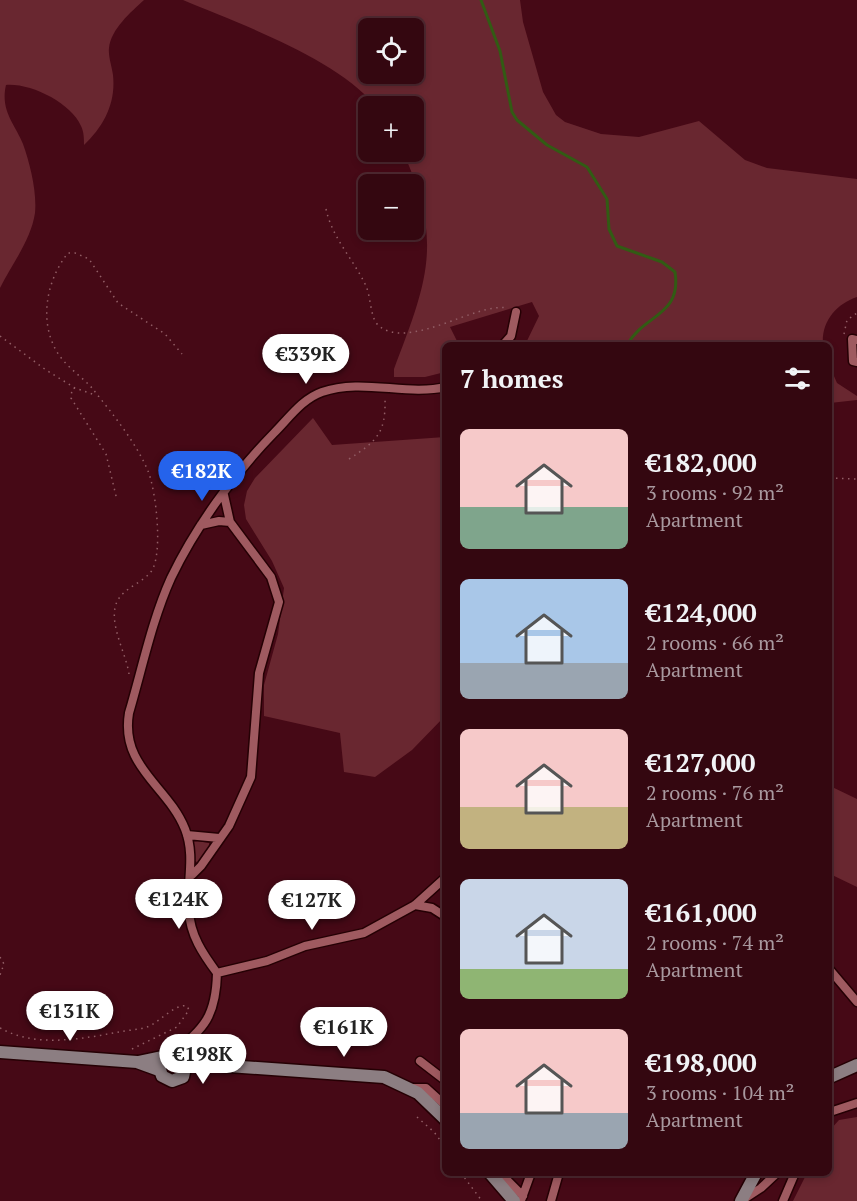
<!DOCTYPE html>
<html lang="en">
<head>
<meta charset="utf-8">
<style>
  :root { --surface:#340710; --page:#3c1019; --text:#f1f3f6; --muted:#a9999f; --line:#4e2830; --accent:#2563eb }
  body { margin:0; font-family:"PT Serif",serif; background:var(--page); color:var(--text); height:100vh; display:flex; flex-direction:column; font-size:22px; white-space:nowrap }
  * { box-sizing:border-box; margin:0 }
  p { font-size:20px; color:var(--muted) }
  .icon { flex:none; width:33px; height:33px; fill:none; stroke:currentColor; stroke-width:2; stroke-linecap:round; stroke-linejoin:round }
  .map { position:relative; flex:1; overflow:hidden }
  .details { position:absolute; left:442px; top:342px; width:390px; height:834px; display:flex; flex-direction:column; background:var(--surface); border-radius:9px; box-shadow:0 3px 9px #0003,0 0 0 2px var(--line) }
  .details>* { flex:none }
  .controls { position:absolute; left:358px; top:18px; display:grid; gap:12px }
  .controls a { display:grid; place-items:center; width:66px; height:66px; border-radius:9px; background:var(--surface); box-shadow:0 3px 9px #0003,0 0 0 2px var(--line); font-size:30px }
  .price { position:absolute; translate:-50% -51px; padding:0 14px; border-radius:21px; background:#fff; color:#222; font-size:20px; line-height:39px; filter:drop-shadow(0 2px 3px #0008) }
  .price::after { content:''; position:absolute; left:50%; top:36px; width:18px; height:14px; margin-left:-9px; background:inherit; clip-path:polygon(0 0,100% 0,50% 100%) }
  .price.current { background:var(--accent); color:#fff }
  ul { padding:0; list-style:none }
  li { display:flex; align-items:center; gap:18px; height:150px; padding:0 18px }
  li span { display:grid; place-items:center; flex:none; width:168px; height:120px; border-radius:9px; color:#555 }
  li>.icon { margin-inline-start:auto }
  span .icon { width:72px; height:72px; fill:#fffc; stroke-width:1 }
  li b { font-size:26px }
  h2 { display:flex; justify-content:space-between; align-items:center; height:72px; padding:0 18px; font-size:26px }
  .map>svg:first-child { display:block }
  .green { fill:#692730; fill-rule:evenodd }
  .lines { fill:none; stroke-linecap:round; stroke-linejoin:round }
  .stream { stroke:#325b14; stroke-width:3 }
  .street-casing { stroke:#250004; stroke-width:11 }
  .secondary-casing { stroke:#250004; stroke-width:15 }
  .path { stroke:#925e66; stroke-width:1.5; stroke-dasharray:1.5 4.5; stroke-linecap:butt }
  .street { stroke:#9f5a60; stroke-width:8 }
  .secondary { stroke:#8c7e82; stroke-width:12 }
</style>
</head>
<body>
<div class="map">
<svg width="857" height="1201" viewBox="0 0 857 1201">
  <rect width="100%" height="100%" fill="#460916"/>
  <path class="green" d="M0,0H144C131,12 111,29 109,48C108,56 112,67 113,75C116,103 104,126 84,145C84,139 84,132 81,126C71,103 31,83 6,85C0,111 15,124 23,144C30,164 37,191 35,213C31,240 12,264 0,288Z
    M183,0H520L523,22L543,92L556,115L565,122L601,134L639,137L699,121L745,160L767,168L857,179V297C836,304 821,322 823,345H525L539,316L532,302L450,327L459,345H446L445,372L425,377H394V369C427,282 444,242 403,152H414V106H376C335,58 243,25 183,0ZM369,28H414V74H369Z
    M830,367L837,383L857,396V400L830,403Z
    M313,418L332,445L445,437V716L412,750L375,777L344,772L340,733L264,716V685L278,634L284,588L272,561L246,519L244,505L247,491L255,478Z
    M830,786L857,799V887L830,874Z
    M198,841L209,843V846L199,863L195,861L193,842Z
    M857,1117V1201H793L807,1173H830V1130L839,1120Z"/>
  <g class="lines">
    <path class="stream" d="M481,0L500,51L512,112L517,120L547,145L587,167L607,199L609,229L617,246L662,262L675,272C682,316 644,314 627,345"/>
    <g class="street-casing">
      <path id="street" d="M857,340L852,339L853,361L857,362
        M503,345L511,336L516,312
        M201,525L219,521L230,522
        M187,835L219,838
        M192,875L201,866L229,826L251,777L259,673L279,602L271,577L230,522L224,495
        M415,905L432,908L446,917
        M830,970L857,1002
        M217,973L267,961L305,946L364,933L415,905L446,877
        M172,1054C205,1029 216,1015 217,973C203,954 190,935 189,911C186,883 196,857 185,829C168,786 120,767 129,713C142,669 152,620 171,578C196,526 234,474 274,433C289,418 302,399 322,392C362,378 406,396 446,387
        M420,1061L446,1081
        M408,1088H426L446,1106
        M830,1112L857,1103
        M500,1173L523,1196
        M522,1198L531,1173
        M744,1199L761,1188L777,1173
        M551,1201L559,1173
        M783,1201L795,1173"/>
    </g>
    <g class="secondary-casing">
      <path id="secondary" d="M0,1052L137,1062L159,1070
        M138,1062L176,1054L186,1063L183,1077L172,1081L162,1076L159,1066L164,1057
        M186,1063L384,1077L418,1093L446,1120
        M830,1077L857,1065
        M490,1173L514,1201
        M741,1201L756,1173"/>
    </g>
    <path class="path" d="M326,209C332,238 354,260 366,286C371,297 370,317 378,325C407,352 476,302 507,308
      M844,334L847,320L857,313
      M0,336L46,370L75,388L95,395
      M75,388L72,389L71,398L106,454L117,500
      M349,459C377,441 386,433 385,398
      M830,478L857,479
      M129,674C126,654 111,628 115,608C118,590 139,585 150,573C164,558 156,490 148,471C136,442 111,412 92,388C83,378 71,370 62,359C38,329 44,283 68,253H75L89,259L118,303L165,334L182,354
      M0,957L4,964L0,975
      M0,1028C36,1048 80,1039 119,1032C128,1030 138,1030 147,1027C159,1023 175,1003 187,1006L189,1010L177,1027L132,1049
      M417,1117L434,1132L446,1148
      M461,1173L482,1201"/>
    <use href="#street" class="street"/>
    <use href="#secondary" class="secondary"/>
  </g>
</svg>
<div class="controls">
<a><svg class="icon" aria-label="locate" viewBox="0 0 24 24"><circle cx="12" cy="12" r="6"/><path d="M12 2v4M12 18v4M2 12h4M18 12h4"/></svg></a>
<a>+</a>
<a>−</a>
</div>
<b class="price" style="left:306px;top:385px">€339K</b>
<b class="price current" style="left:202px;top:502px">€182K</b>
<b class="price" style="left:179px;top:930px">€124K</b>
<b class="price" style="left:312px;top:931px">€127K</b>
<b class="price" style="left:70px;top:1042px">€131K</b>
<b class="price" style="left:344px;top:1058px">€161K</b>
<b class="price" style="left:203px;top:1085px">€198K</b>
<section class="details">
<h2>7 homes<svg class="icon" aria-label="filters" viewBox="0 0 24 24"><path d="M4 7h16M4 17h16"/><circle cx="9" cy="7" r="2"/><circle cx="15" cy="17" r="2"/></svg></h2>
<ul>
<li><span style="background:linear-gradient(#f6c9c9 65%,#7fa58c 0)"><svg class="icon" aria-label="home" viewBox="0 0 24 24"><path d="M3 11l9-7 9 7M6 9v11h12V9"/></svg></span><div><b>€182,000</b><p>3 rooms · 92 m²</p><p>Apartment</p></div></li>
<li><span style="background:linear-gradient(#a9c7e8 70%,#9aa5b1 0)"><svg class="icon" aria-label="home" viewBox="0 0 24 24"><path d="M3 11l9-7 9 7M6 9v11h12V9"/></svg></span><div><b>€124,000</b><p>2 rooms · 66 m²</p><p>Apartment</p></div></li>
<li><span style="background:linear-gradient(#f6c9c9 65%,#c2b280 0)"><svg class="icon" aria-label="home" viewBox="0 0 24 24"><path d="M3 11l9-7 9 7M6 9v11h12V9"/></svg></span><div><b>€127,000</b><p>2 rooms · 76 m²</p><p>Apartment</p></div></li>
<li><span style="background:linear-gradient(#c9d6e8 75%,#8fb573 0)"><svg class="icon" aria-label="home" viewBox="0 0 24 24"><path d="M3 11l9-7 9 7M6 9v11h12V9"/></svg></span><div><b>€161,000</b><p>2 rooms · 74 m²</p><p>Apartment</p></div></li>
<li><span style="background:linear-gradient(#f6c9c9 70%,#9aa5b1 0)"><svg class="icon" aria-label="home" viewBox="0 0 24 24"><path d="M3 11l9-7 9 7M6 9v11h12V9"/></svg></span><div><b>€198,000</b><p>3 rooms · 104 m²</p><p>Apartment</p></div></li>
</ul>
</section>
</div>
</body>
</html>
